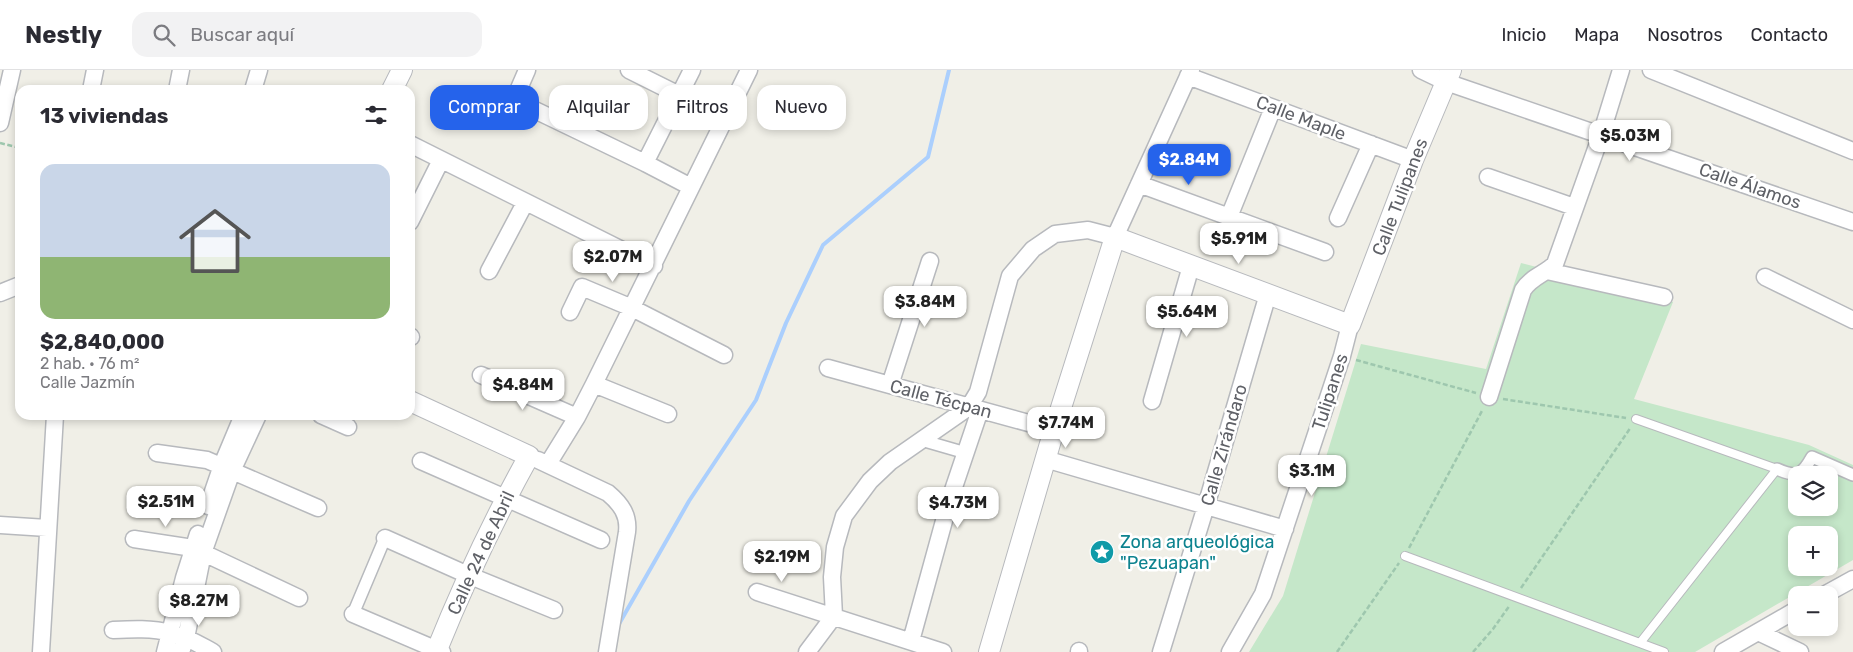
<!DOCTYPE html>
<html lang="es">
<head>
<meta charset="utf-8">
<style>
  :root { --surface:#fff; --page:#f2f2f3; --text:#2b2b33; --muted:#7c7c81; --line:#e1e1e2; --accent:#2563eb }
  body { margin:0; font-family:Rubik,sans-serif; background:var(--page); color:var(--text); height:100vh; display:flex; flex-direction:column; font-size:19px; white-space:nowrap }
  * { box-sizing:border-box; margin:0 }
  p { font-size:16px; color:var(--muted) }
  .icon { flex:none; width:28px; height:28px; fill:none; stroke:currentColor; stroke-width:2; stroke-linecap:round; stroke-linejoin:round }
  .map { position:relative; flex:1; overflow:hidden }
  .details { position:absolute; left:15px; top:15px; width:400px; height:335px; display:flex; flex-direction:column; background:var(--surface); border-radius:15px; box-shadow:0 2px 8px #0003 }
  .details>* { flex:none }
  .hud { position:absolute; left:430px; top:15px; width:475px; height:45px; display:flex; gap:10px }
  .fabs { position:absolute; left:1788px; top:396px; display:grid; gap:10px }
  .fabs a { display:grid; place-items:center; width:50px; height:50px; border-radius:10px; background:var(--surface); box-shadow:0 2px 8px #0003; font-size:25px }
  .price { position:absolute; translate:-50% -42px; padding:0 11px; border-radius:10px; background:#fff; color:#222; font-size:16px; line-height:32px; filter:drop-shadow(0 1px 2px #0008) }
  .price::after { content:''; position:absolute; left:50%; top:30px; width:15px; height:11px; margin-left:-8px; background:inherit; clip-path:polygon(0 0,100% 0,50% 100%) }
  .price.on { background:var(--accent); color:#fff }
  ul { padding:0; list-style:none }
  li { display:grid; align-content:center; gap:10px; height:265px; padding:0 25px }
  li+li { border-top:1px solid var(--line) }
  li span { display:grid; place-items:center; height:155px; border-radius:15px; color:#555 }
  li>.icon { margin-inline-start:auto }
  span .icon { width:90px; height:90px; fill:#fffc; stroke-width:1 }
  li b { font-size:21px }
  h2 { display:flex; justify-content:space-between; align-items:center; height:60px; padding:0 25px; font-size:21px }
  .tag { padding:0 18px; border-radius:15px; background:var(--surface); box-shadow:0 2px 8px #0003; font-size:18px; line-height:45px }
  .tag.on { background:var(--accent); color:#fff }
  header { display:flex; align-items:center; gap:30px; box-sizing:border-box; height:70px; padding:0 25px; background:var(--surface); border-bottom:1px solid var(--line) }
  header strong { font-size:24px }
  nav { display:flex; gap:28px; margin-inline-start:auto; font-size:18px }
  .search { width:350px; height:45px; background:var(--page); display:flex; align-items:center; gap:12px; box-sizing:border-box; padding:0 18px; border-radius:15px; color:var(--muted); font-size:19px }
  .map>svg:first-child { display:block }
  .green { fill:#c5e7c9; fill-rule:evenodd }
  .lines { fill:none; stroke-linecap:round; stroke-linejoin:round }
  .stream { stroke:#abcffd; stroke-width:4 }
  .service-casing { stroke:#b7b9bd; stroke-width:10 }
  .pedestrian-casing { stroke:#b7b9bd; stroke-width:14 }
  .minor-casing { stroke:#b7b9bd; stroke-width:19 }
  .tertiary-casing { stroke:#b7b9bd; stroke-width:22 }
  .path { stroke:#9ec7ae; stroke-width:2.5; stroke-dasharray:5 2.5; stroke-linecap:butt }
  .service { stroke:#fff; stroke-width:8 }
  .pedestrian { stroke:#fff; stroke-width:11 }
  .minor { stroke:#fff; stroke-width:16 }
  .tertiary { stroke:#fff; stroke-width:20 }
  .labels { text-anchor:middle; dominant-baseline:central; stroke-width:5; stroke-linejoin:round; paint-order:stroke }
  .street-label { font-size:18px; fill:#5f6167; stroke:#fff }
  .culture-label { font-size:18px; fill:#0d838f; stroke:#fff; text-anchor:start }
</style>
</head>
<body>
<header>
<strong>Nestly</strong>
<div class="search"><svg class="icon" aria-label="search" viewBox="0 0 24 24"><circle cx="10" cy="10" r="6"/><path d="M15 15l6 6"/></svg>Buscar aquí</div>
<nav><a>Inicio</a><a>Mapa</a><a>Nosotros</a><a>Contacto</a></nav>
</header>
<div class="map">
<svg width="1853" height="582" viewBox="0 0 1853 582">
  <rect width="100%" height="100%" fill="#f0efe7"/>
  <path class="green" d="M1521,193L1673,232L1634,329L1809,375L1853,395V490L1695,582H1249L1283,526L1361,274L1486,299ZM1796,405H1829V438H1796ZM1796,465H1829V498H1796Z"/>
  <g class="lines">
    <path class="stream" d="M619,554L689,431L756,330L786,253L823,175L928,87L949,0"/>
    <g class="service-casing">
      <path id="service" d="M1636,349L1777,399L1640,573
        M1405,486L1664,582"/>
    </g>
    <g class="pedestrian-casing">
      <path id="pedestrian" d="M921,370L966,383
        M1777,399C1797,408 1802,405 1812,387L1853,405
        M353,544L385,468"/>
    </g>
    <g class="minor-casing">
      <path id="minor" d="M527,0L514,30L645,93L691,117
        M629,0L679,25
        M1421,0L1446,12L1853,152
        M1651,0L1853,81
        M1188,6L1413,90
        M91,20L95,0
        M177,20L181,0
        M253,20L259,0
        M0,53L12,0
        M410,74L654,196
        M645,93L692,0
        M1488,107L1574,137
        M1139,114L1325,182
        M1229,147L1273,38
        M1338,148L1371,74
        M410,152L441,90
        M489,201L525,133
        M1547,201L1664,227
        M1765,207L1853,250
        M0,223L20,215
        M570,242L582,217L632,238L724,285
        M410,266L411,267
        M828,298L1054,360
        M481,305L577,347
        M594,314L668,344
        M890,315L930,191
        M1489,327L1523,220C1531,207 1545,204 1555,194L1601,65L1621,0
        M1152,331L1191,196
        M321,345L348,357
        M157,383L207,390L318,438
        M1045,389L1285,459
        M538,390L608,423C621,434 629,445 627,462L607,582
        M421,391L601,470
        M548,394L577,347L594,314L749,0
        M208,436L222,395L243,345
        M0,455L47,458
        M385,468L468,505L554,540
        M134,469L193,478L299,528
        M757,522L943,582
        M1824,525L1853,509
        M353,544L442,582
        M113,560C132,559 152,558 171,563C186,566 200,575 213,582
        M1758,562L1800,582
        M911,571L950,429L980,340
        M41,582L55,345
        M165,582L184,508L198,464
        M181,582L186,568L203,483L232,401L258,345
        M807,582L834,546L832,507L835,477L844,446L870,411L890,392L969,337L978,322L1010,206L1033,179L1055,164L1088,160L1115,167L1191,0
        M1079,582V581
        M1161,582L1206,436L1268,224
        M1230,582L1263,524L1342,286L1350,255
        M1723,582L1796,540"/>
    </g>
    <g class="tertiary-casing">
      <path id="tertiary" d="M392,20L402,0
        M410,331L529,386C494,449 463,515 436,582
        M989,582L1054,360L1115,167L1350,255L1413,90L1451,0"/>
    </g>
    <path class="path" d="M0,73L20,78
      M1356,290L1476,323
      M1503,329L1626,348
      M1409,478L1483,339
      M1521,518L1631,357
      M1337,582L1399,493
      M1473,582L1493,559L1510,535"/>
    <use href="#service" class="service"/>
    <use href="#pedestrian" class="pedestrian"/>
    <use href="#minor" class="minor"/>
    <use href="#tertiary" class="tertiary"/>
  </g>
  <defs>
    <g id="sight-disc" transform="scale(1.25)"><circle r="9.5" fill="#0f9aa8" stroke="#fff"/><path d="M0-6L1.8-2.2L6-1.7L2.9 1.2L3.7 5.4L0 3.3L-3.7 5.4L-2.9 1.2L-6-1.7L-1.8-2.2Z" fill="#fff"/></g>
  </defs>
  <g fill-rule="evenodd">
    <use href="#sight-disc" x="1102" y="482"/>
  </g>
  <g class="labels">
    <g class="street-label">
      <text transform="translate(1301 48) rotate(21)">Calle Maple</text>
      <text transform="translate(1750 116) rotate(19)">Calle Álamos</text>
      <text transform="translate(1400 127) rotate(-69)">Calle Tulipanes</text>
      <text transform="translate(1330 322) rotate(-72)">Tulipanes</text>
      <text transform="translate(941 329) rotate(15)">Calle Técpan</text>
      <text transform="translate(1224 375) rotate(-74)">Calle Zirándaro</text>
      <text transform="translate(481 483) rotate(-65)">Calle 24 de Abril</text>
    </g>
    <g class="culture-label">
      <text x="1120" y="472">Zona arqueológica<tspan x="1120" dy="21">"Pezuapan"</tspan></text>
    </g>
  </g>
</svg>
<div class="fabs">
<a><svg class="icon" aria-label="layers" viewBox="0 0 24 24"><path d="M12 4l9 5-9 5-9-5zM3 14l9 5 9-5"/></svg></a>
<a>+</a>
<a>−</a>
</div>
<b class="price" style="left:1630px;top:92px">$5.03M</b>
<b class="price on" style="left:1189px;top:116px">$2.84M</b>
<b class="price" style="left:1239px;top:195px">$5.91M</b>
<b class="price" style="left:613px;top:213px">$2.07M</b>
<b class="price" style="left:925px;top:258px">$3.84M</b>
<b class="price" style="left:1187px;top:268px">$5.64M</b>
<b class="price" style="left:523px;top:341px">$4.84M</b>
<b class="price" style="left:1066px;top:379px">$7.74M</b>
<b class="price" style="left:1312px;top:427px">$3.1M</b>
<b class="price" style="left:166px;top:458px">$2.51M</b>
<b class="price" style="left:958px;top:459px">$4.73M</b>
<b class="price" style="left:782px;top:513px">$2.19M</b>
<b class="price" style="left:199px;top:557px">$8.27M</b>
<div class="hud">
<a class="tag on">Comprar</a>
<a class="tag">Alquilar</a>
<a class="tag">Filtros</a>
<a class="tag">Nuevo</a>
</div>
<section class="details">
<h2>13 viviendas<svg class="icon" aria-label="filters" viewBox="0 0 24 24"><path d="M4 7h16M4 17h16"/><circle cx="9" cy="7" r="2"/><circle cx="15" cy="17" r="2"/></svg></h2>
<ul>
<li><span style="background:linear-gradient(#c9d6e8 60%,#8fb573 0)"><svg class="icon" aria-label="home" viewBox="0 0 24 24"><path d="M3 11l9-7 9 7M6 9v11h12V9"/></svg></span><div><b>$2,840,000</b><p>2 hab. · 76 m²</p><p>Calle Jazmín</p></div></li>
</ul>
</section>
</div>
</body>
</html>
